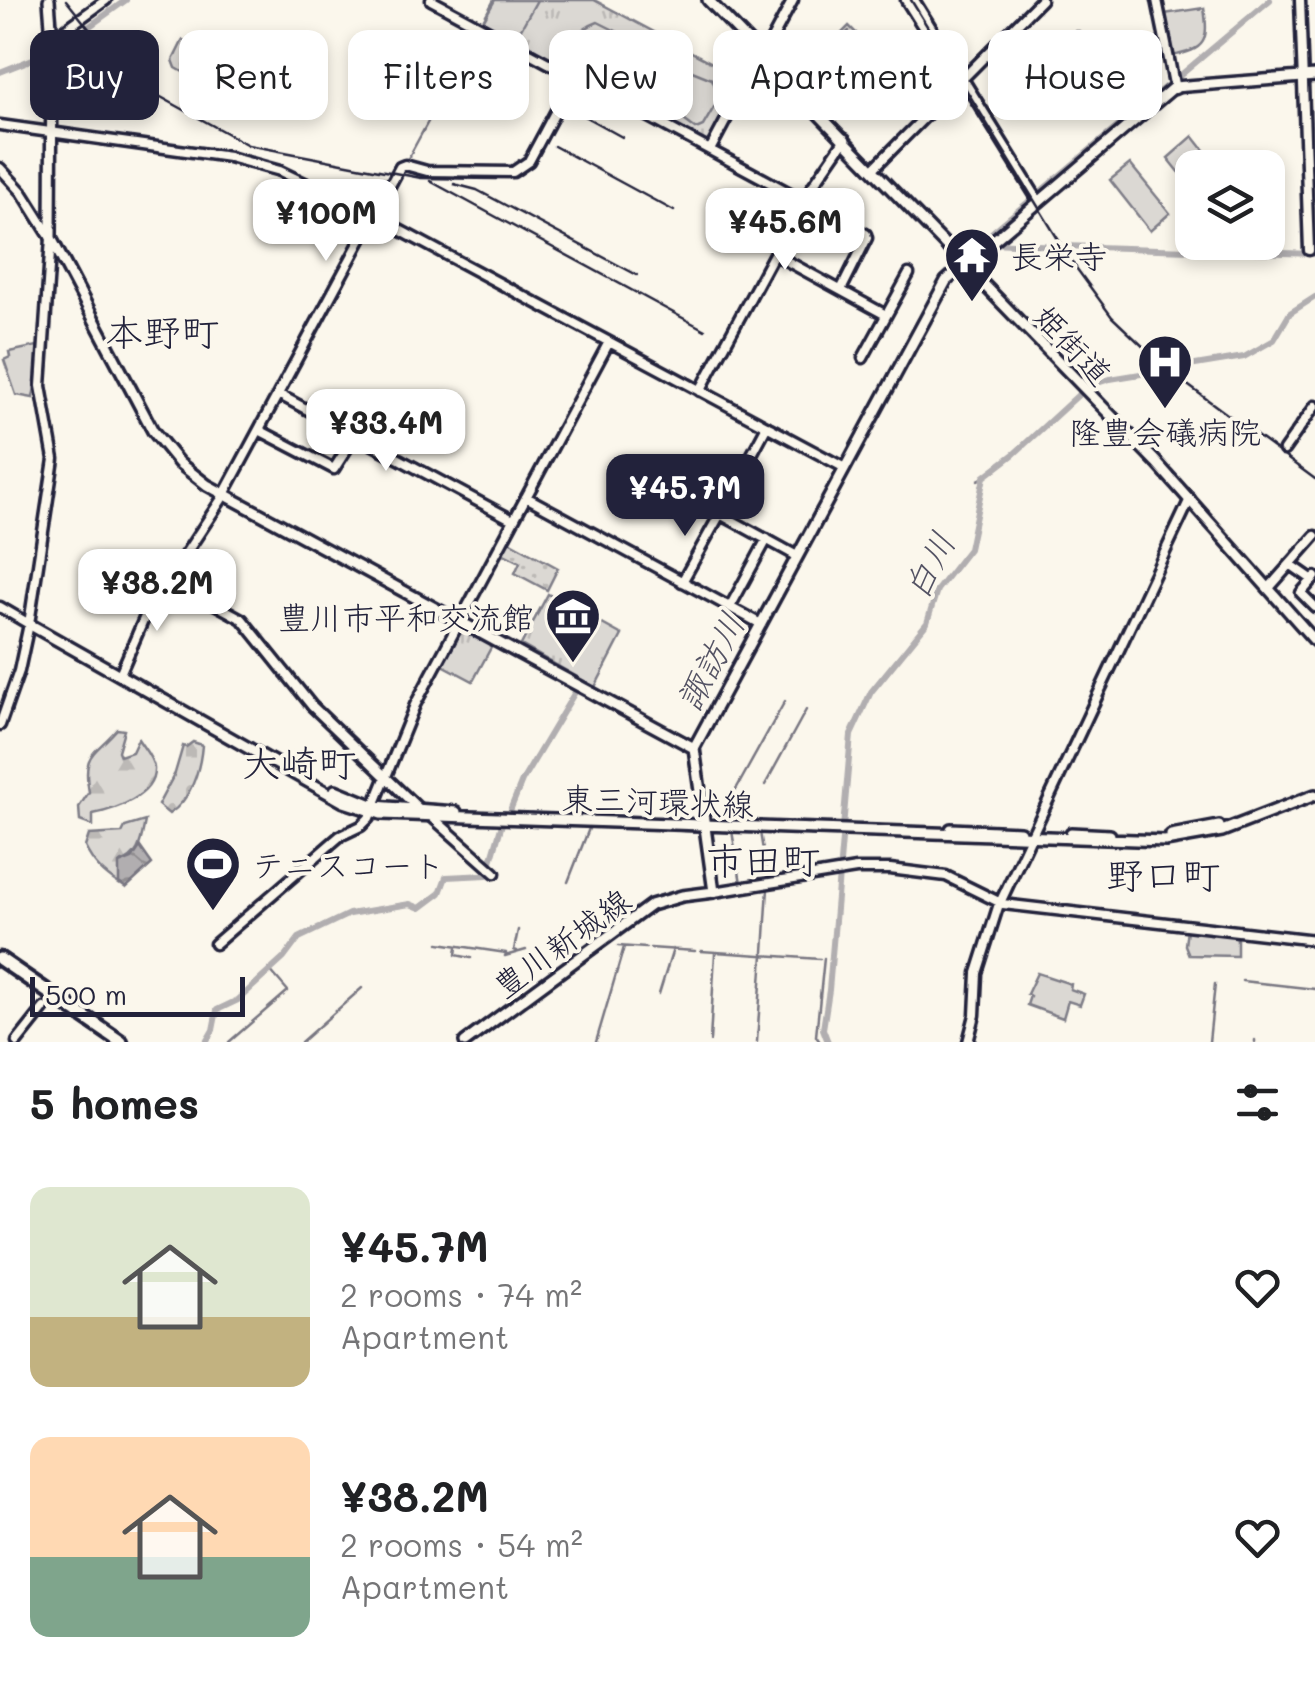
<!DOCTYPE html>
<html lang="en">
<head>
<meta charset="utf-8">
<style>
  :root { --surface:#fff; --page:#f6f6f6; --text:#202124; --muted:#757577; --accent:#22223b }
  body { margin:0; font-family:Mali,"Klee One",sans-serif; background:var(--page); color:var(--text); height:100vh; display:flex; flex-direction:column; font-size:38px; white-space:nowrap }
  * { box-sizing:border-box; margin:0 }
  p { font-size:32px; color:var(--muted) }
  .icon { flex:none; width:55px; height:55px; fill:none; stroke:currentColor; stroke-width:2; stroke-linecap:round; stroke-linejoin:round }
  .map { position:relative; height:1042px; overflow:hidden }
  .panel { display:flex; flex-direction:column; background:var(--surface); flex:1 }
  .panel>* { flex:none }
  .top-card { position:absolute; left:30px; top:30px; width:1255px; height:90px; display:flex; gap:20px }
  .tools { position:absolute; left:1175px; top:150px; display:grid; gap:20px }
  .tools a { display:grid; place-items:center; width:110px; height:110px; border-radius:20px; background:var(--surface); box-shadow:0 5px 15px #0003; font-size:50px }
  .scale { position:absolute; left:30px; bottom:25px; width:215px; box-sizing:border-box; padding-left:10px; border:5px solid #22223b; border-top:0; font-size:28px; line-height:35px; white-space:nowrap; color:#22223b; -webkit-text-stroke:8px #fbf7ec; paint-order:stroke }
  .price { position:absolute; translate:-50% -85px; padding:0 22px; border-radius:20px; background:#fff; color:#222; font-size:32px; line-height:65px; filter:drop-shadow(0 2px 5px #0008) }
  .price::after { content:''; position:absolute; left:50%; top:60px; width:30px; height:22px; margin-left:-15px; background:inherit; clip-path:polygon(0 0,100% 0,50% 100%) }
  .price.selected { background:var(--accent); color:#fff }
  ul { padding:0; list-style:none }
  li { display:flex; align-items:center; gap:30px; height:250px; padding:0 30px }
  li span { display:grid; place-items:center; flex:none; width:280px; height:200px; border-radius:20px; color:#555 }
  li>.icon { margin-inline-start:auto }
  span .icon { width:120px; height:120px; fill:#fffc; stroke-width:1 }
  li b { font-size:42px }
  h2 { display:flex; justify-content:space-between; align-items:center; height:120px; padding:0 30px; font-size:42px }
  .pill { padding:0 35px; border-radius:20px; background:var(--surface); box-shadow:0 5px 15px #0003; font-size:35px; line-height:90px }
  .pill.selected { background:var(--accent); color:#fff }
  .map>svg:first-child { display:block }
  .grass { fill:url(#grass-dots); stroke:#7e7d87; stroke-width:2.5 }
  .forest { fill:url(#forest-firs); stroke:#7e7d87; stroke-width:2.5 }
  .cemetery { fill:url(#cemetery-stones); stroke:#7e7d87; stroke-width:2.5 }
  .park { fill:url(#park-tufts); stroke:#7e7d87; stroke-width:2.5 }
  .garden { fill:#dbd8d3; stroke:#7e7d87; stroke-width:2.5 }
  .water { fill:url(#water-waves); stroke:#787681; stroke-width:2.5 }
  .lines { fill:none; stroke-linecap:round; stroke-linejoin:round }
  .stream { stroke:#787681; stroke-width:2.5 }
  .river { stroke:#b1aeb0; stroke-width:6 }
  .secondary-casing { stroke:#22223b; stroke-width:15 }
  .primary-casing { stroke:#22223b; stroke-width:16 }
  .highway-casing { stroke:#22223b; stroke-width:19 }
  .secondary { stroke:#fbf7ec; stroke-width:8 }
  .primary { stroke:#fbf7ec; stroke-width:9 }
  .highway { stroke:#fbf7ec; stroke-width:11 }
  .rail { stroke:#22223b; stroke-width:2.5 }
  .labels { text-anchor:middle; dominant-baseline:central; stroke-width:8; stroke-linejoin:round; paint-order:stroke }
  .poi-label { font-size:32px; fill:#22223b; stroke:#fbf7ec; text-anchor:start }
  .street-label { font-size:32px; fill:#22223b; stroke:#fbf7ec }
  .water-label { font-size:35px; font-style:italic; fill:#545364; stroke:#fbf7ec }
  .quarter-label { font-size:38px; fill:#22223b; stroke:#fbf7ec }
</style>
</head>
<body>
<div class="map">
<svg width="1315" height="1042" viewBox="0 0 1315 1042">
  <defs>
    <pattern id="grass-dots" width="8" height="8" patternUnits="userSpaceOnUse" patternTransform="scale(2.5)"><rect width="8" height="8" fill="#dbd8d3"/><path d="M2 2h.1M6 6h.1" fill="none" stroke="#bcb9b6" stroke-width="1.8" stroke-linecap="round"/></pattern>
    <pattern id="forest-firs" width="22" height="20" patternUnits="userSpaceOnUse" patternTransform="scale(2.5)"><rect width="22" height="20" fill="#dbd8d3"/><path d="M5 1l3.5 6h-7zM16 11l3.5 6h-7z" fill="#bcb9b6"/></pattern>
    <pattern id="cemetery-stones" width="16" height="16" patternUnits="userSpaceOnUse" patternTransform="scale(2.5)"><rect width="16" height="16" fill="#dbd8d3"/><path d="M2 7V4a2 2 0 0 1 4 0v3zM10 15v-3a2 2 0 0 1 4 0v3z" fill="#bcb9b6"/></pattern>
    <pattern id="park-tufts" width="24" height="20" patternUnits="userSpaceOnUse" patternTransform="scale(2.5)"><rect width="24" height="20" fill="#dbd8d3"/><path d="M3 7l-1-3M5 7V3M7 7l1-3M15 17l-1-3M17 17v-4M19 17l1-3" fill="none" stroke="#bcb9b6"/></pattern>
    <pattern id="water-waves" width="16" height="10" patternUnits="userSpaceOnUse" patternTransform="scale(2.5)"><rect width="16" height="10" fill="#b1aeb0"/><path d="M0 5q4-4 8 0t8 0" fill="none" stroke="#908d90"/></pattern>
  </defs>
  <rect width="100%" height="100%" fill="#fbf7ec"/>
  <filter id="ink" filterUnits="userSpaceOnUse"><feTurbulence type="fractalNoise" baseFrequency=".01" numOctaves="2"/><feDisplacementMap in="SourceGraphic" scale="20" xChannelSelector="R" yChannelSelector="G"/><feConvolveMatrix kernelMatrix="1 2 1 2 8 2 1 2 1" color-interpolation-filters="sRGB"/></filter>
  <g filter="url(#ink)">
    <path class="grass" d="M183,40L225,62L214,83L206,85L176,68L173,60Z
      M507,540L558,568L547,590L515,573L520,562L500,552Z"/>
    <path class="forest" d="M117,729L124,730L118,751L120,756L132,752L138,739C143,747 153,758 154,768C156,796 114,810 93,814V826L80,821L79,807L89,792C82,753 93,756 117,729Z
      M145,821C141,840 140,857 120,863L119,884C104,874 93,864 85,847L89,835L122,833L125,827Z"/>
    <path class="cemetery" d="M193,742L202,745C200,770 191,800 169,814L158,805L175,773L183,746L186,747Z"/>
    <path class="park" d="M494,0H594L742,79L706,144L481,24Z
      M849,26L868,45L844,68L825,50Z
      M548,594L622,635L595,687L521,645Z
      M461,626L494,642L473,681L441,664Z"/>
    <path class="garden" d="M495,0H537L514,41L482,23Z
      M1204,8C1209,41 1206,50 1171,56L1164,14Z
      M598,22L646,46L653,54L651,72L640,86L618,90L575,66C567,45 578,29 598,22Z
      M1075,31H1079L1113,63L1071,105L1066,104L1036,73V68Z
      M692,71L712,79L720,97L703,126L696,129L665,106L669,83L682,73Z
      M1193,136L1204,150L1199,154L1210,167L1192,168V188L1168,158Z
      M1130,164L1170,213L1150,231L1110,180Z
      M42,345L33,398L16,395L4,360L10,357L9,352Z
      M1187,929L1232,934L1237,938V956L1189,955L1185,945Z
      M1037,973L1071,984L1070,989L1084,994L1080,1005L1068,1001L1063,1018L1027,1005L1030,996L1027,994Z"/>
    <path class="water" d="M140,847L152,864L126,888L119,883V864L132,859Z"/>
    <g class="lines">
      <path class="stream" d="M834,45L849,31
        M405,164L476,34
        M978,480L984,477
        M478,626L581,682
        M765,785L806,710
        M731,817L734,793L785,701
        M732,831L741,883
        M760,832L768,881
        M568,882L590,826L702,832
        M439,943L506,953L505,956L526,950
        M618,946L646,948
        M457,947L456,955L471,958
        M650,948L695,951
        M517,951L514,950L518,930
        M701,951L820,959
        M764,952L768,888
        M1242,981L1315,989
        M659,994L673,949
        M710,1041L715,953
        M229,1042L288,991L269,969
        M301,1042L362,988
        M596,1042L624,947
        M757,1042L763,954
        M820,1042L816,1036L824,958
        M1209,1042L1215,984
        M1255,1042V1040"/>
      <path class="river" d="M0,72L58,49L126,0
        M1176,79L1270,0
        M992,243L1059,246
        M1064,246L1315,254
        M965,255L1166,86
        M942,278L956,263
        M511,808L522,781L581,682L589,686
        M206,1042L213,1030L217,1010L238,1000L284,958L299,938L349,914L410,904L420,908L440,893L446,877L487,875L502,824
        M828,1042L823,1029L829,990L851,735L871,692L927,623L937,590L969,549L984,477L1014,454L1088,386L1110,379L1244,357L1274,340L1290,313L1315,297"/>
      <g class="secondary-casing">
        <path id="secondary" d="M431,0L866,234L867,238L841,290
          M906,0L959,84
          M914,0L1038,200
          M1157,0L1175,89
          M1300,0L1309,250
          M52,39L106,0
          M763,56L793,0
          M0,125L229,157L280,171L379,219L845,468
          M710,150L761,54
          M0,168L22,192L51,238L41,386L54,459L29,624L19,671L0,725
          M874,168L1041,0
          M774,254L886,315
          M863,358L909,274
          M700,391L803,200L845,139
          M278,394L513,520
          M767,426L720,514L797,556
          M259,430L334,469L355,436
          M1284,450L1315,406
          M526,497L761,624
          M1290,564L1313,580
          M1315,577L1301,593L1315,607
          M682,582L720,514
          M1269,588L1315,536
          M200,596L242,619L312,706L420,810
          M0,607L29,624
          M730,607L767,539
          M120,674L146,614L221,500L400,167L405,165L427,171L513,172L529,161L574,77
          M432,817L495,873
          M714,892L856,869H890L946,876L1003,904L1315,940
          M215,944L340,836L361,826L369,818L415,705L609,342
          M17,1042L44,1008
          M968,1042L975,1015L977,973L998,907L1190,499"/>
      </g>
      <g class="primary-casing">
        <path id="primary" d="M49,0L52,39L51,238L153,431L179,463L207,485L694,748
          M708,0L1156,462L1315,641
          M29,624L344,802L381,814L1165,841L1222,831L1315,795
          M335,790L374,806L456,812
          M951,829L1020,832
          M1071,833L1110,835
          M1171,835L1219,826
          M465,1042L651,905L682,896L714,892L694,748L946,281L1174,87L1315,76"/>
      </g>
      <g class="highway-casing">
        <path id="highway" d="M0,959L121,1042"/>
      </g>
      <use href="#secondary" class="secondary"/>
      <use href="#primary" class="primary"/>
      <use href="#highway" class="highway"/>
      <path class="rail" d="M66,0L130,80L248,145L421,178L496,179
        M911,0L1074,265L1112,317L1170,372L1315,479
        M573,110L622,137
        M554,146L674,211
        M430,181L705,330
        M454,184L477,190L637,275"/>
    </g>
  </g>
  <defs>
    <g id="temple-pin" transform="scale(2.875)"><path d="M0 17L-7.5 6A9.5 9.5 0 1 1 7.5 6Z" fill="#22223b" stroke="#fbf7ec"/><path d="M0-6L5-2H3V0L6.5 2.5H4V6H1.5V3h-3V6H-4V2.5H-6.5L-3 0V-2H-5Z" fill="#fff"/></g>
    <g id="hospital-pin" transform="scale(2.875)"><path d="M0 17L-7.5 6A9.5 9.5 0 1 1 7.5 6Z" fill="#22223b" stroke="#fbf7ec"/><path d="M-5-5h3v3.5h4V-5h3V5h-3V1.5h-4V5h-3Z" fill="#fff"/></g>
    <g id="museum-pin" transform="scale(2.875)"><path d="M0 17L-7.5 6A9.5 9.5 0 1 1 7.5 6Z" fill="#22223b" stroke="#fbf7ec"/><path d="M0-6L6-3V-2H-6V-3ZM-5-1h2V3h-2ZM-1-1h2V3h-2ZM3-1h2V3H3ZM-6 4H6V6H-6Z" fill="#fff"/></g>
    <g id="stadium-pin" transform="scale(2.875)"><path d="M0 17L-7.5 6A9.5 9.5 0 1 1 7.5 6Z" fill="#22223b" stroke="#fbf7ec"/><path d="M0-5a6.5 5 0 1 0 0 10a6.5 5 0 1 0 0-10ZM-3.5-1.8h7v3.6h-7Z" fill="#fff"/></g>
  </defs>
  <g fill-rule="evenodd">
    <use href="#temple-pin" x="972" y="255"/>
    <use href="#hospital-pin" x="1165" y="362"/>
    <use href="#museum-pin" x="573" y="616"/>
    <use href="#stadium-pin" x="213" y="864"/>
  </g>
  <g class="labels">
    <g class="poi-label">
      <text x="1011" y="255">長栄寺</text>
      <text x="1165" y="431" text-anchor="middle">隆豊会礒病院</text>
      <text x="534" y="616" text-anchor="end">豊川市平和交流館</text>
      <text x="252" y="864">テニスコート</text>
    </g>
    <g class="street-label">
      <text transform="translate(1074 344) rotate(47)">姫街道</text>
      <text transform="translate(658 800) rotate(2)">東三河環状線</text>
      <text transform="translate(561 942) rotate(-36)">豊川新城線</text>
    </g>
    <g class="water-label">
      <text transform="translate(928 565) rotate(-63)">白川</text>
      <text transform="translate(709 661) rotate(-62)">諏訪川</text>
    </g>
    <g class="quarter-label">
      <text x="162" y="331">本野町</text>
      <text x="299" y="762">大崎町</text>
      <text x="763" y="859">市田町</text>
      <text x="1163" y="874">野口町</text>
    </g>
  </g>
</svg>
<div class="tools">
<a><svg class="icon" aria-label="layers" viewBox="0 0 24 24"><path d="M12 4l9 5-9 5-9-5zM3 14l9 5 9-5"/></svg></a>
</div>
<div class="scale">500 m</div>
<b class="price" style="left:326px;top:264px">¥100M</b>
<b class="price" style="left:785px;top:273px">¥45.6M</b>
<b class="price" style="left:386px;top:474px">¥33.4M</b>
<b class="price selected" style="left:685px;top:539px">¥45.7M</b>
<b class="price" style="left:157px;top:634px">¥38.2M</b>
<div class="top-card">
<a class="pill selected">Buy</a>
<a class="pill">Rent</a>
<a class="pill">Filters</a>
<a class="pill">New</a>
<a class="pill">Apartment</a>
<a class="pill">House</a>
</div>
</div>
<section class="panel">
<h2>5 homes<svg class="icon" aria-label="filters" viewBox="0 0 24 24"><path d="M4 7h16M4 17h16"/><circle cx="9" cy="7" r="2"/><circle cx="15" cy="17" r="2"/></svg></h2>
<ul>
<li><span style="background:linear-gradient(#dfe7d0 65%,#c2b280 0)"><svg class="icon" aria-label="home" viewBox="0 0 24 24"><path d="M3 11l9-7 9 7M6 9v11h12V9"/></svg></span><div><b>¥45.7M</b><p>2 rooms · 74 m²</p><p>Apartment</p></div><svg class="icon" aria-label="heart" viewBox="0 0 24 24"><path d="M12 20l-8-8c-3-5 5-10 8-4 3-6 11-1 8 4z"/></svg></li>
<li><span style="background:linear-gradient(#ffd9b3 60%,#7fa58c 0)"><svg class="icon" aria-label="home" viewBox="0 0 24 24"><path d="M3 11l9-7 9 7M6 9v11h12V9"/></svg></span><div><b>¥38.2M</b><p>2 rooms · 54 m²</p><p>Apartment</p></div><svg class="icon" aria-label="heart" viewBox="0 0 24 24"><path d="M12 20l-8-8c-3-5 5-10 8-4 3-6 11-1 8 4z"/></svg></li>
</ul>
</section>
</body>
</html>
